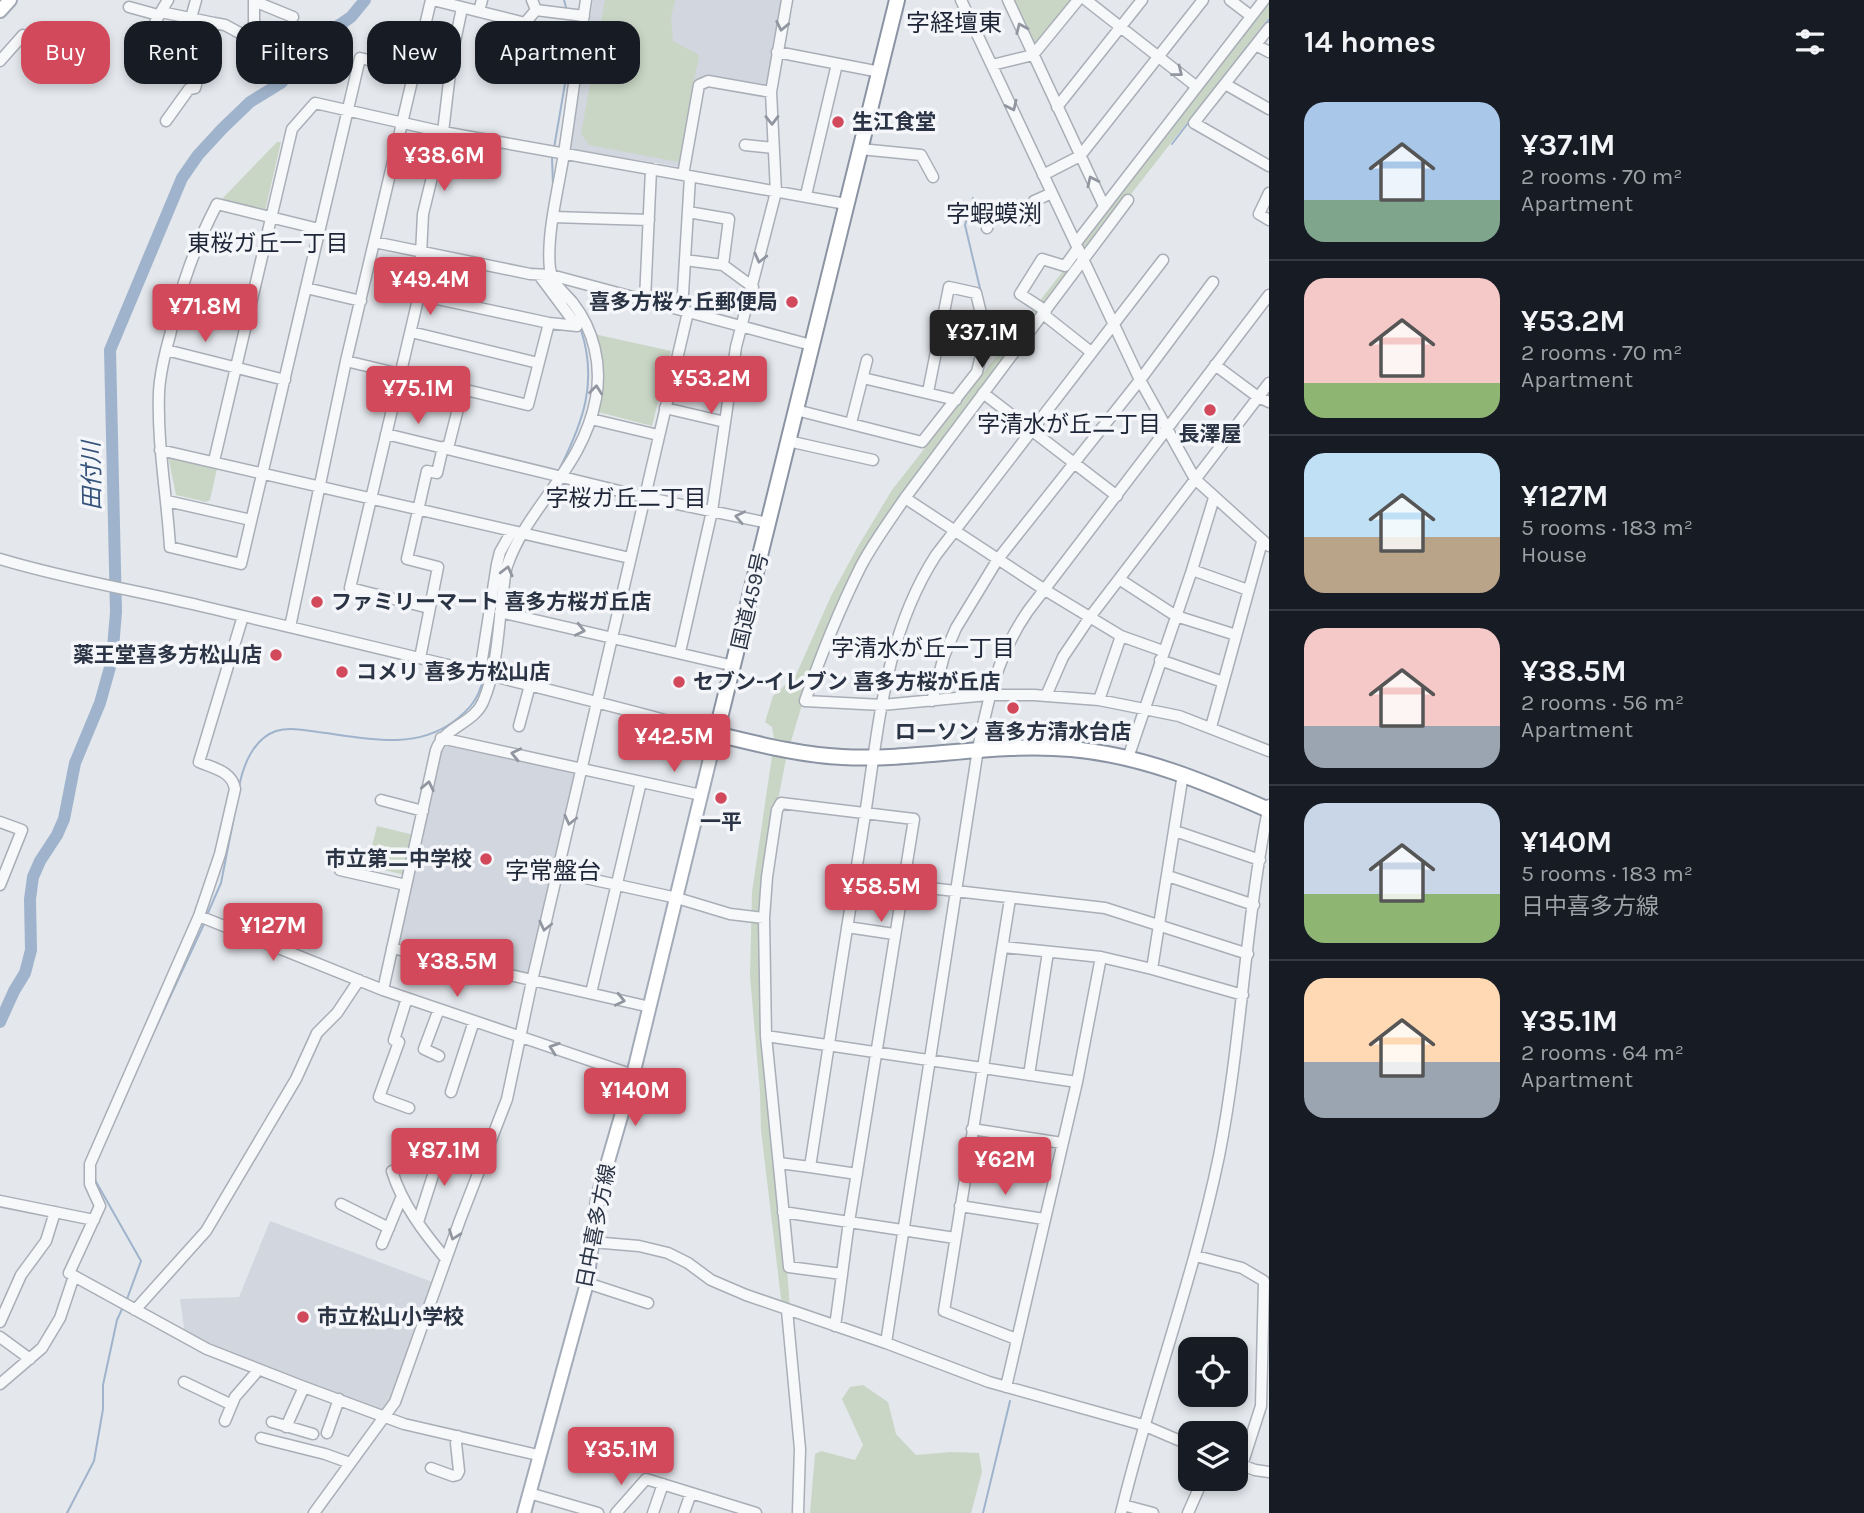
<!DOCTYPE html>
<html lang="en">
<head>
<meta charset="utf-8">
<style>
  :root { --surface:#171b24; --page:#20242c; --text:#f1f3f6; --muted:#9ea1a6; --line:#363941; --accent:#d1495b }
  body { margin:0; font-family:Karla,"Noto Sans JP",sans-serif; background:var(--page); color:var(--text); height:100vh; display:flex; flex-direction:column; font-size:26px; white-space:nowrap }
  * { box-sizing:border-box; margin:0 }
  p { font-size:23px; color:var(--muted) }
  .icon { flex:none; width:38px; height:38px; fill:none; stroke:currentColor; stroke-width:2; stroke-linecap:round; stroke-linejoin:round }
  .map { position:relative; flex:1; overflow:hidden }
  .side { display:flex; flex-direction:column; background:var(--surface); width:595px }
  .side>* { flex:none }
  .banner { position:absolute; left:21px; top:21px; width:665px; height:63px; display:flex; gap:14px }
  .buttons { position:absolute; left:1178px; top:1337px; display:grid; gap:14px }
  .buttons a { display:grid; place-items:center; width:70px; height:70px; border-radius:14px; background:var(--surface); box-shadow:0 4px 10px #0003; font-size:35px }
  .price { position:absolute; translate:-50% -60px; padding:0 16px; border-radius:7px; background:var(--accent); color:#fff; font-size:23px; line-height:46px; filter:drop-shadow(0 2px 4px #0008) }
  .price::after { content:''; position:absolute; left:50%; top:42px; width:21px; height:16px; margin-left:-10px; background:inherit; clip-path:polygon(0 0,100% 0,50% 100%) }
  .price.selected { background:#222; color:#fff }
  ul { padding:0; list-style:none }
  li { display:flex; align-items:center; gap:21px; height:175px; padding:0 35px }
  li+li { border-top:2px solid var(--line) }
  li span { display:grid; place-items:center; flex:none; width:196px; height:140px; border-radius:21px; color:#555 }
  li>.icon { margin-inline-start:auto }
  span .icon { width:84px; height:84px; fill:#fffc; stroke-width:1 }
  li b { font-size:30px }
  h2 { display:flex; justify-content:space-between; align-items:center; height:84px; padding:0 35px; font-size:30px }
  .chip { padding:0 24px; border-radius:21px; background:var(--surface); box-shadow:0 4px 10px #0003; font-size:24px; line-height:63px }
  .chip.selected { background:var(--accent); color:#fff }
  main { display:flex; flex:1; min-height:0 }
  .map>svg:first-child { display:block }
  .built { fill:#d2d6de }
  .green { fill:#c9d6c5 }
  .lines { fill:none; stroke-linecap:round; stroke-linejoin:round }
  .stream { stroke:#9fb4cc; stroke-width:2 }
  .river { stroke:#9fb4cc; stroke-width:12 }
  .minor-casing { stroke:#a9aeb7; stroke-width:13 }
  .major-casing { stroke:#a3abb8; stroke-width:16 }
  .highway-casing { stroke:#8b94a3; stroke-width:18 }
  .minor { stroke:#f7f8fa; stroke-width:10 }
  .major { stroke:#fff; stroke-width:12 }
  .highway { stroke:#fff; stroke-width:14 }
  .oneway { stroke:#9196a0 }
  .poi-dot { fill:#d1495b; stroke:#f4f6f9; stroke-width:2.5 }
  .labels { text-anchor:middle; dominant-baseline:central; stroke-width:7; stroke-linejoin:round; paint-order:stroke }
  .poi-label { font-size:21px; font-weight:bold; fill:#2b3445; stroke:#f4f6f9; text-anchor:start }
  .street-label { font-size:21px; fill:#2b3445; stroke:#f4f6f9 }
  .neighbourhood-label { font-size:23px; fill:#1d2536; stroke:#f4f6f9 }
  .water-label { font-size:23px; font-style:italic; fill:#34527a; stroke:#f4f6f9 }
  .quarter-label { font-size:24px; fill:#1d2536; stroke:#f4f6f9 }
</style>
</head>
<body>
<main>
<div class="map">
<svg width="1269" height="1513" viewBox="0 0 1269 1513">
  <rect width="100%" height="100%" fill="#e4e7ec"/>
  <path class="built" d="M593,0H781L766,89L696,82L681,167L571,149L569,145Z
    M445,740L572,769L577,776L532,973L526,975L398,947L396,942L441,743Z
    M270,1221L435,1283L392,1406L381,1410L240,1358L185,1335L180,1299L239,1297Z"/>
  <path class="green" d="M605,0H675L671,17L673,41L699,55L679,162L589,145L581,134Z
    M1010,0H1074L1033,49Z
    M1269,0V17L1086,252H1084L1081,246L1082,240Z
    M277,142H281L265,211L220,201Z
    M1077,253L1080,259L883,528L810,678L789,748L775,745L772,727L765,722L773,696L796,675L831,596L857,548L892,490Z
    M594,334L671,351L652,426L598,412C602,383 605,362 594,334Z
    M168,456L218,464L210,500L206,502L176,495Z
    M772,756L786,759L772,831L762,912L790,1310L782,1307L761,1130L760,1092L750,976L752,892Z
    M377,826L414,835L405,875L367,866Z
    M863,1385L888,1402L896,1434L916,1455L951,1452L979,1453L982,1472L971,1513H810L815,1454L821,1451L855,1460L863,1445L842,1399L850,1387Z"/>
  <g class="lines">
    <path class="stream" d="M564,0L567,11
      M1192,117L1269,19
      M1172,144L1188,123
      M554,148L574,31L570,19
      M552,157L553,186
      M973,198L965,225L988,322
      M545,241L546,229
      M545,269V257
      M566,303L575,315
      M990,331L995,351
      M560,468C583,422 598,382 581,330
      M503,560L515,537
      M485,671L489,648
      M239,787C243,766 253,739 276,731C289,727 305,730 318,732C364,738 413,751 453,722C469,710 479,699 483,679
      M207,915L221,883L234,817
      M137,1068L204,924
      M121,1107L129,1086
      M95,1180L141,1261L127,1299
      M67,1513L94,1461L103,1409V1385L117,1320L123,1307
      M983,1513L1010,1401"/>
    <path class="river" d="M0,1022L14,991L25,973L31,950L30,899L33,877L40,861L57,835L64,819L75,763L100,703L112,660L116,612L110,350L182,178L198,155L222,129L250,102L281,83L314,46L329,32L351,17L365,0"/>
    <g class="minor-casing">
      <path id="minor" d="M433,0L525,23L536,10
        M532,0L536,10
        M961,0L1140,380L1195,479L1269,546
        M1008,0L1104,206
        M1086,0L1197,87
        M1230,0L1251,16
        M254,1L293,17
        M129,7L158,15
        M536,10L584,16
        M479,11L482,0
        M161,12L214,23
        M1269,28L1194,123L1269,166
        M1256,45L1269,52
        M777,52L880,72
        M0,61L23,35
        M170,61L191,18L196,0
        M132,62C147,42 155,20 168,0
        M992,65L1033,55L1078,0
        M1225,84L1269,109
        M1057,107L1142,0
        M166,121L189,89L195,88L214,23L225,25L249,38L254,28V0
        M745,145L773,148
        M860,149L921,155L933,177
        M683,175L699,85L708,81L771,92
        M1043,175L1080,156L1203,0
        M1269,193L1259,214L1269,220
        M806,195L837,64
        M1128,200L905,498C890,520 873,543 861,566C839,610 821,655 805,701L882,705L988,695H1034L1099,700L1179,716L1269,751
        M688,212L729,219L723,265
        M553,217L649,220
        M987,228L994,208L1028,220L1034,201L1052,193
        M319,229L217,204C194,249 181,285 170,335C165,353 160,373 159,392C157,444 167,496 170,547L241,564L360,58L415,71
        M374,242L530,274L551,275L811,345
        M1076,243L1264,0
        M685,260L723,265L753,287
        M539,275L577,326
        M306,288L361,301
        M419,295L549,323L577,326
        M645,300L651,169
        M682,310L690,177
        M1046,311L1020,294L1042,259L1065,266L1078,248
        M1043,314L1091,352
        M411,332L538,363
        M166,350L285,380
        M346,361L528,405L549,323
        M1215,365L1258,397L1269,402
        M863,378L956,400
        M983,393L1117,496
        M665,408L725,422
        M796,410L922,442L977,372L986,334L976,293L949,287L928,392
        M591,419L658,435
        M851,423L867,360
        M386,434L644,497L768,523
        M788,441L873,460
        M448,448L463,389
        M160,450L630,558
        M214,461L292,129L315,103L443,132L846,204
        M905,498L1045,590L1121,636L1099,700
        M167,501L251,520
        M0,559C66,579 134,590 201,606C373,647 546,687 716,734
        M1192,570L1248,590
        M1119,579L1176,616L1236,635
        M429,608L350,588L419,295L423,214L443,132L452,56L462,8
        M500,612L734,666
        M290,627L346,361L431,0
        M1121,636L1163,651
        M680,652L712,511L736,347L776,192L771,92L787,0
        M420,658L438,567L407,559L427,471L437,473L443,447
        M1160,660L1223,682
        M480,672L497,564L500,552L512,531
        M1046,696L1063,657L1090,617L1269,383
        M932,701L944,656L956,628L998,559L1140,380L1213,282
        M519,726L530,685
        M1211,727L1262,542
        M441,738L701,795
        M1128,758L1192,570L1214,498
        M381,800L423,811
        M0,822L22,830L0,885
        M1175,831L1260,860
        M340,870L406,885
        M558,872L677,898L730,914L764,918
        M1168,876L1254,905
        M903,885L1105,908L1248,954
        M1010,899L944,1311L1016,1339
        M199,916L383,990L633,1075
        M847,927L894,934
        M1003,947L1101,957L1152,969L1243,995
        M392,948L650,1007
        M1152,969L1183,774
        M383,990L436,750C445,726 473,724 483,702C497,669 498,633 502,598C504,587 504,576 507,566C528,505 583,469 596,398C602,365 594,330 573,303C564,292 552,284 550,269C546,235 559,186 564,153C572,102 578,51 586,0
        M591,993L641,782
        M407,998L394,1040L399,1042L379,1097L409,1108
        M439,1009L424,1049L439,1056
        M766,1036L1077,1082
        M1029,1075L1048,952
        M451,1092L474,1021
        M972,1129L1062,1143
        M779,1163L810,1167
        M392,1171C402,1204 424,1233 446,1259
        M857,1174L810,1167C828,1050 846,932 865,815C879,724 885,634 936,555L1163,260
        M0,1201L94,1220
        M341,1204L389,1228
        M960,1206L1044,1219
        M783,1212L955,1238
        M418,1222L443,1144
        M592,1242L639,1246L668,1253L688,1263L711,1280L746,1295L886,1343L989,1382L1143,1425L1190,1445
        M382,1244L402,1196
        M1196,1256L1242,1268L1264,1281L1261,1406L1242,1465
        M74,1276L207,1349L304,1387L404,1424L538,1455
        M587,1283L648,1303
        M135,1310L206,1231L296,1079L317,1033L337,1013L359,980
        M787,1310L800,1449L798,1513
        M0,1322L21,1275L46,1241L55,1212
        M835,1326C840,1292 844,1257 849,1222L914,819L781,803L777,810L767,877L764,918L766,1036L789,1267L842,1274
        M0,1337L30,1359
        M886,1343L978,749C988,699 998,654 1028,611L1269,295
        M184,1382L230,1404
        M0,1384L42,1348L60,1318L74,1276L69,1273L70,1271L100,1206L90,1184V1164L199,916L220,854L235,789C232,771 213,768 199,762L243,616
        M1006,1387L1077,1082L1101,957
        M225,1421L235,1397L255,1374L256,1369
        M272,1422L313,1434
        M286,1427L304,1387
        M327,1433L339,1399
        M261,1438L325,1454L350,1463
        M1236,1463L1255,1470L1269,1472
        M431,1468L453,1476L457,1475L459,1471L456,1443L458,1436
        M529,1493L598,1513
        M1123,1505L1153,1513
        M314,1513L395,1402L460,1220L507,1099L532,981L688,312
        M616,1513L646,1479L756,1513
        M653,1513L663,1484
        M684,1513L691,1493
        M1121,1513C1150,1393 1194,1277 1219,1156C1242,1040 1245,920 1269,805
        M1188,1513L1203,1479"/>
    </g>
    <g class="major-casing">
      <path id="major" d="M0,11L10,0
        M524,1513L587,1283L598,1196L633,1075L716,734"/>
    </g>
    <g class="highway-casing">
      <path id="highway" d="M897,0L716,734C758,744 799,755 842,757C918,761 994,742 1071,749C1141,755 1205,782 1269,810"/>
    </g>
    <use href="#minor" class="minor"/>
    <use href="#major" class="major"/>
    <use href="#highway" class="highway"/>
  </g>
  <defs><path id="oneway-chevron" d="M-2-3.5L2.5 0L-2 3.5" fill="none" stroke-width="1.6" stroke-linecap="round" stroke-linejoin="round" transform="scale(1.75)"/></defs>
  <g class="oneway">
    <use href="#oneway-chevron" transform="translate(782 26) rotate(102)"/>
    <use href="#oneway-chevron" transform="translate(1021 28) rotate(-114)"/>
    <use href="#oneway-chevron" transform="translate(1178 72) rotate(38)"/>
    <use href="#oneway-chevron" transform="translate(1012 106) rotate(65)"/>
    <use href="#oneway-chevron" transform="translate(772 120) rotate(89)"/>
    <use href="#oneway-chevron" transform="translate(1092 181) rotate(-115)"/>
    <use href="#oneway-chevron" transform="translate(760 258) rotate(104)"/>
    <use href="#oneway-chevron" transform="translate(596 390) rotate(-84)"/>
    <use href="#oneway-chevron" transform="translate(740 517) rotate(-168)"/>
    <use href="#oneway-chevron" transform="translate(507 571) rotate(-76)"/>
    <use href="#oneway-chevron" transform="translate(580 630) rotate(13)"/>
    <use href="#oneway-chevron" transform="translate(516 754) rotate(-167)"/>
    <use href="#oneway-chevron" transform="translate(428 786) rotate(-78)"/>
    <use href="#oneway-chevron" transform="translate(570 820) rotate(103)"/>
    <use href="#oneway-chevron" transform="translate(545 926) rotate(103)"/>
    <use href="#oneway-chevron" transform="translate(620 1000) rotate(13)"/>
    <use href="#oneway-chevron" transform="translate(554 1048) rotate(-161)"/>
    <use href="#oneway-chevron" transform="translate(454 1235) rotate(110)"/>
  </g>
  <g class="poi-dot">
    <circle cx="838" cy="122" r="7"/>
    <circle cx="792" cy="302" r="7"/>
    <circle cx="1210" cy="410" r="7"/>
    <circle cx="317" cy="602" r="7"/>
    <circle cx="276" cy="655" r="7"/>
    <circle cx="342" cy="672" r="7"/>
    <circle cx="679" cy="682" r="7"/>
    <circle cx="1013" cy="708" r="7"/>
    <circle cx="721" cy="798" r="7"/>
    <circle cx="486" cy="859" r="7"/>
    <circle cx="303" cy="1317" r="7"/>
  </g>
  <g class="labels">
    <g class="poi-label">
      <text x="852" y="122">生江食堂</text>
      <text x="778" y="302" text-anchor="end">喜多方桜ヶ丘郵便局</text>
      <text x="1210" y="434" text-anchor="middle">長澤屋</text>
      <text x="331" y="602">ファミリーマート 喜多方桜ガ丘店</text>
      <text x="262" y="655" text-anchor="end">薬王堂喜多方松山店</text>
      <text x="356" y="672">コメリ 喜多方松山店</text>
      <text x="693" y="682">セブン-イレブン 喜多方桜が丘店</text>
      <text x="1013" y="732" text-anchor="middle">ローソン 喜多方清水台店</text>
      <text x="721" y="822" text-anchor="middle">一平</text>
      <text x="472" y="859" text-anchor="end">市立第二中学校</text>
      <text x="317" y="1317">市立松山小学校</text>
    </g>
    <g class="street-label">
      <text transform="translate(750 601) rotate(-77)">国道459号</text>
      <text transform="translate(596 1226) rotate(-79)">日中喜多方線</text>
    </g>
    <g class="neighbourhood-label">
      <text x="268" y="243">東桜ガ丘一丁目</text>
      <text x="1069" y="424">字清水が丘二丁目</text>
      <text x="626" y="498">字桜ガ丘二丁目</text>
      <text x="923" y="648">字清水が丘一丁目</text>
    </g>
    <g class="water-label">
      <text transform="translate(92 476) rotate(-91)">田付川</text>
    </g>
    <g class="quarter-label">
      <text x="954" y="23">字経壇東</text>
      <text x="994" y="214">字蝦蟆渕</text>
      <text x="553" y="871">字常盤台</text>
    </g>
  </g>
</svg>
<div class="buttons">
<a><svg class="icon" aria-label="locate" viewBox="0 0 24 24"><circle cx="12" cy="12" r="6"/><path d="M12 2v4M12 18v4M2 12h4M18 12h4"/></svg></a>
<a><svg class="icon" aria-label="layers" viewBox="0 0 24 24"><path d="M12 4l9 5-9 5-9-5zM3 14l9 5 9-5"/></svg></a>
</div>
<b class="price" style="left:444px;top:193px">¥38.6M</b>
<b class="price" style="left:430px;top:317px">¥49.4M</b>
<b class="price" style="left:205px;top:344px">¥71.8M</b>
<b class="price selected" style="left:982px;top:370px">¥37.1M</b>
<b class="price" style="left:711px;top:416px">¥53.2M</b>
<b class="price" style="left:418px;top:426px">¥75.1M</b>
<b class="price" style="left:674px;top:774px">¥42.5M</b>
<b class="price" style="left:881px;top:924px">¥58.5M</b>
<b class="price" style="left:273px;top:963px">¥127M</b>
<b class="price" style="left:457px;top:999px">¥38.5M</b>
<b class="price" style="left:635px;top:1128px">¥140M</b>
<b class="price" style="left:444px;top:1188px">¥87.1M</b>
<b class="price" style="left:1005px;top:1197px">¥62M</b>
<b class="price" style="left:621px;top:1487px">¥35.1M</b>
<div class="banner">
<a class="chip selected">Buy</a>
<a class="chip">Rent</a>
<a class="chip">Filters</a>
<a class="chip">New</a>
<a class="chip">Apartment</a>
</div>
</div>
<section class="side">
<h2>14 homes<svg class="icon" aria-label="filters" viewBox="0 0 24 24"><path d="M4 7h16M4 17h16"/><circle cx="9" cy="7" r="2"/><circle cx="15" cy="17" r="2"/></svg></h2>
<ul>
<li><span style="background:linear-gradient(#a9c7e8 70%,#7fa58c 0)"><svg class="icon" aria-label="home" viewBox="0 0 24 24"><path d="M3 11l9-7 9 7M6 9v11h12V9"/></svg></span><div><b>¥37.1M</b><p>2 rooms · 70 m²</p><p>Apartment</p></div></li>
<li><span style="background:linear-gradient(#f6c9c9 75%,#8fb573 0)"><svg class="icon" aria-label="home" viewBox="0 0 24 24"><path d="M3 11l9-7 9 7M6 9v11h12V9"/></svg></span><div><b>¥53.2M</b><p>2 rooms · 70 m²</p><p>Apartment</p></div></li>
<li><span style="background:linear-gradient(#bfe0f5 60%,#b9a48a 0)"><svg class="icon" aria-label="home" viewBox="0 0 24 24"><path d="M3 11l9-7 9 7M6 9v11h12V9"/></svg></span><div><b>¥127M</b><p>5 rooms · 183 m²</p><p>House</p></div></li>
<li><span style="background:linear-gradient(#f6c9c9 70%,#9aa5b1 0)"><svg class="icon" aria-label="home" viewBox="0 0 24 24"><path d="M3 11l9-7 9 7M6 9v11h12V9"/></svg></span><div><b>¥38.5M</b><p>2 rooms · 56 m²</p><p>Apartment</p></div></li>
<li><span style="background:linear-gradient(#c9d6e8 65%,#8fb573 0)"><svg class="icon" aria-label="home" viewBox="0 0 24 24"><path d="M3 11l9-7 9 7M6 9v11h12V9"/></svg></span><div><b>¥140M</b><p>5 rooms · 183 m²</p><p>日中喜多方線</p></div></li>
<li><span style="background:linear-gradient(#ffd9b3 60%,#9aa5b1 0)"><svg class="icon" aria-label="home" viewBox="0 0 24 24"><path d="M3 11l9-7 9 7M6 9v11h12V9"/></svg></span><div><b>¥35.1M</b><p>2 rooms · 64 m²</p><p>Apartment</p></div></li>
</ul>
</section>
</main>
</body>
</html>
